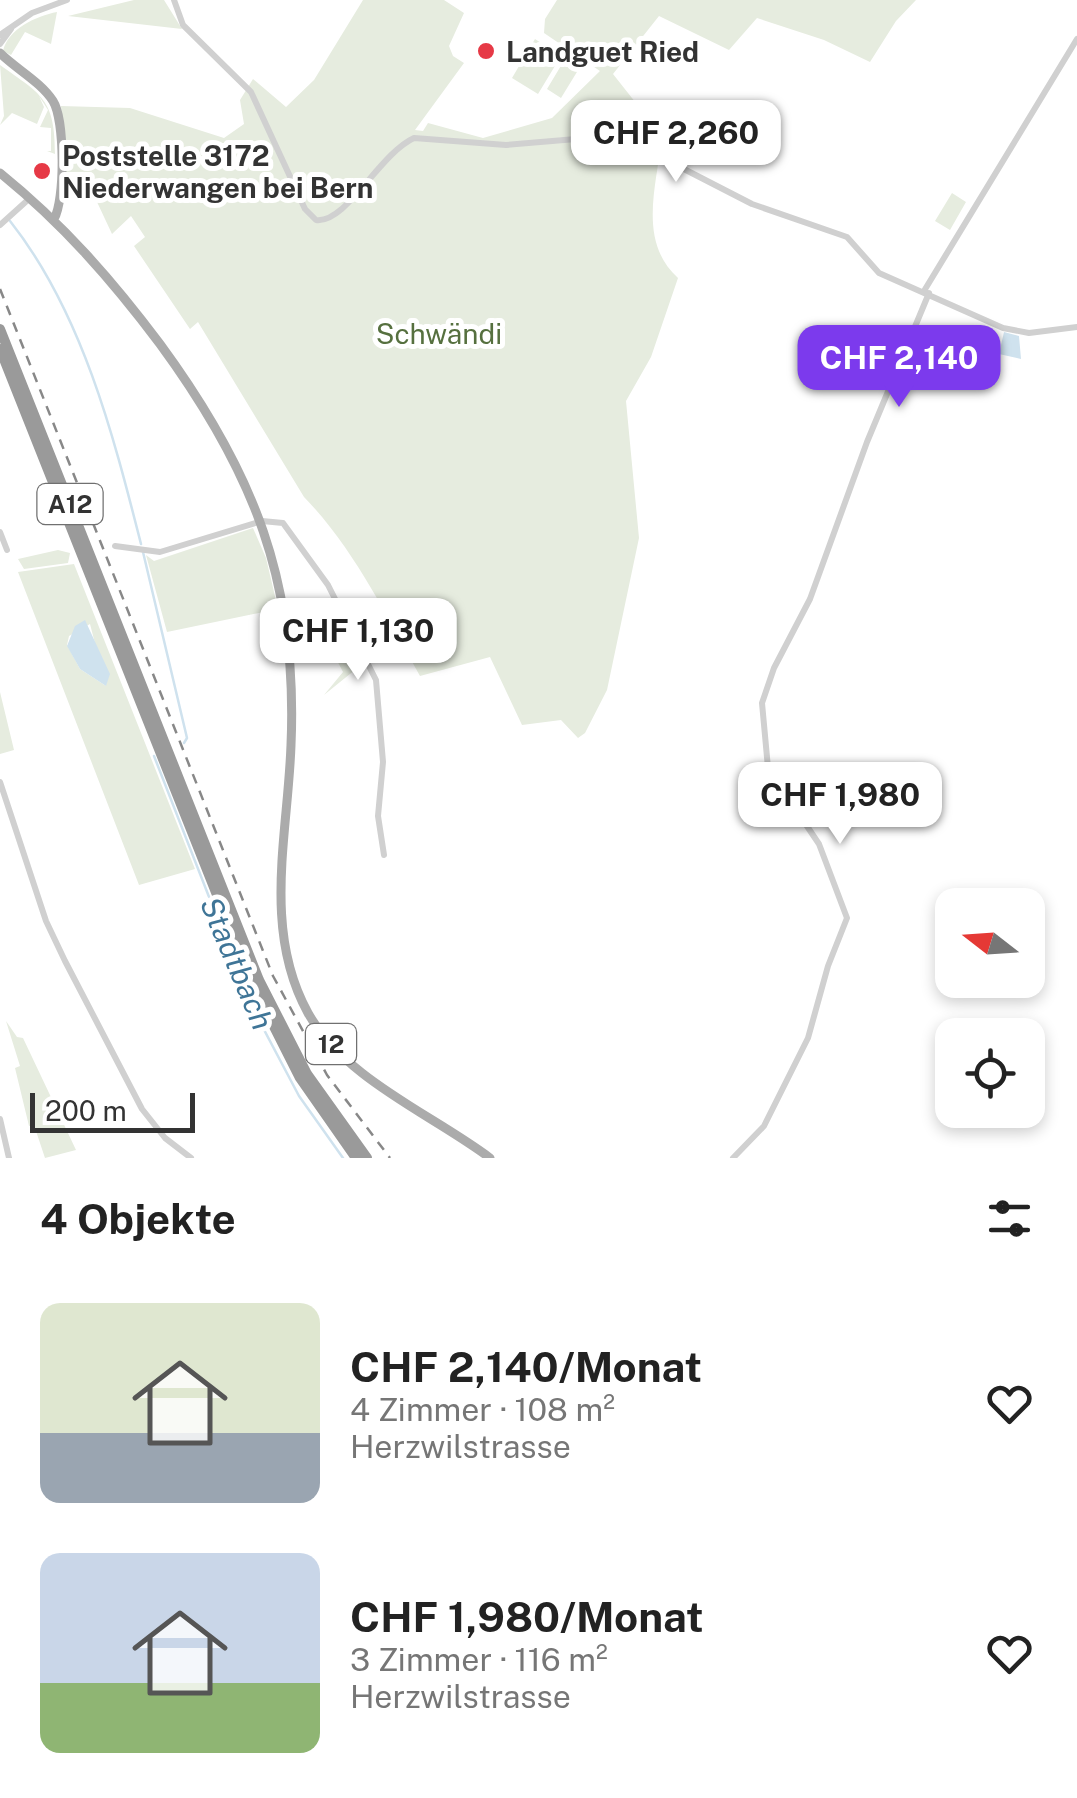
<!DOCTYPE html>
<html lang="de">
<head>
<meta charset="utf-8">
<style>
  :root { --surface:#fff; --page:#f2f2f2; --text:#222; --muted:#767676; --accent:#7c3aed }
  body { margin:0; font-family:"Public Sans",sans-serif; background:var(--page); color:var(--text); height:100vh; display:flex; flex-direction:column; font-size:38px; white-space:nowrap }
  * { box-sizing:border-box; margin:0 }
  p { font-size:32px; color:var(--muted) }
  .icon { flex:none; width:55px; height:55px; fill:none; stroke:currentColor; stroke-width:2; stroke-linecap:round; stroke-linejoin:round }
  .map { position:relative; height:1158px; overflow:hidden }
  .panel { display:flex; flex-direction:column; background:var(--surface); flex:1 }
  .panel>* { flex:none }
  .needle { width:65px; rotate:287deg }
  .fabs { position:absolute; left:935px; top:888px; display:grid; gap:20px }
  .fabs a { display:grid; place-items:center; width:110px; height:110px; border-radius:20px; background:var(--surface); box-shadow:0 5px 15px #0003; font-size:50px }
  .scale { position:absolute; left:30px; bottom:25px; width:165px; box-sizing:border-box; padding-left:10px; border:5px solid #333; border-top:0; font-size:28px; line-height:35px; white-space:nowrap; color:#333; -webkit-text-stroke:8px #fff; paint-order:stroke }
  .price { position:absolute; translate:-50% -85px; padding:0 22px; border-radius:20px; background:#fff; color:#222; font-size:32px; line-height:65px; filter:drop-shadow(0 2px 5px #0008) }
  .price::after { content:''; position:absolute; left:50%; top:60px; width:30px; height:22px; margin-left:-15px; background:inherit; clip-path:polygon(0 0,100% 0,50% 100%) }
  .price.active { background:var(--accent); color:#fff }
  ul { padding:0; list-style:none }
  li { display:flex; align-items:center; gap:30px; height:250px; padding:0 40px }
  li span { display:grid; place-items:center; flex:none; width:280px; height:200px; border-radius:20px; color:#555 }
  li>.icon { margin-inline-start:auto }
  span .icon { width:120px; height:120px; fill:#fffc; stroke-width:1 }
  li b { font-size:42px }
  h2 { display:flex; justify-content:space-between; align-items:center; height:120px; padding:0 40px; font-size:42px }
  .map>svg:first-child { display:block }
  .green { fill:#e6ecdf; fill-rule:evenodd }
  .water { fill:#cfe2ee }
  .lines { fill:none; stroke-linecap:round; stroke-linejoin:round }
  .stream { stroke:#cfe2ee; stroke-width:2.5 }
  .minor { stroke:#d0d0d0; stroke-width:6 }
  .major { stroke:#ababab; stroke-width:9 }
  .highway { stroke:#9a9a9a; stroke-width:10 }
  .rail { stroke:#888; stroke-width:2.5; stroke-dasharray:10 8; stroke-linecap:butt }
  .poi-dot { fill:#e63946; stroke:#fff; stroke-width:4 }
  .labels { text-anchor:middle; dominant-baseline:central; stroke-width:10; stroke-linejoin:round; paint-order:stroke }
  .shield { fill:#fff; stroke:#707070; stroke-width:2.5 }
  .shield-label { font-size:25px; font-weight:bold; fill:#333 }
  .poi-label { font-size:28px; font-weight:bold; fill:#333; stroke:#fff; text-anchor:start }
  .park-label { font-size:28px; fill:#56703f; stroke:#fff }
  .water-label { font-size:30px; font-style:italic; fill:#3f7597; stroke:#fff }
</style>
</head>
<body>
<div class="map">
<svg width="1077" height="1158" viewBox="0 0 1077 1158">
  <rect width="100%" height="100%" fill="#fff"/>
  <path class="green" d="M134,0H164L182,29L68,16Z
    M363,0H444L464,13L449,46L453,56L464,63L415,130L423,131L428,123L483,138L552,118L600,71L544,33L545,19L557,0H916L896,21L870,62L824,40L757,18L729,50L659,16L613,74L662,136C657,185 637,241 678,278L651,357L626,401L639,538L607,690L585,733L578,738L561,720L522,725L490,657L420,676C386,615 353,547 304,497L198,322L190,329L134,246L145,237L131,216L112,234L83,172H66L61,106L130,108L224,138L244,124L240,100L253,79L286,107L314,80Z
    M57,12L51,44L25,32L11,55L3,51C8,29 36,16 57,12Z
    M535,39L561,56L538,94L512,78Z
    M565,59L580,67L561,98L547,89Z
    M0,65C42,95 55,99 55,154L47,151H51V128L40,127L48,110L39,96L44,107L37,124L12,113L0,125L4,116Z
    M952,193L966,202L950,230L935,221Z
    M253,528L266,558L278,609L167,632L146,555L154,561Z
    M58,550L70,553L68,563L24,569L18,559Z
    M74,564L195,869L139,885L18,572ZM90,624L106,686L80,669L67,645L69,636Z
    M339,611L366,661L324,695L343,672L317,622Z
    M0,692L14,750L0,754Z
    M6,1021L17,1037L23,1038L76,1150L45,1158L34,1125L29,1126L15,1068L20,1066Z"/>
  <path class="water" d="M1004,332L1019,336L1021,359L999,354Z
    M85,620L110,674L106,686L80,669L67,646L75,626Z"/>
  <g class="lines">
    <path class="stream" d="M10,221C82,312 113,434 141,544
      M143,552L187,738L184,743
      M154,756L252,1007L299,1096L343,1158"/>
    <path class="minor" d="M174,0L183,25L251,92L305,209L316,220C346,224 379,154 414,138L506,145L576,139L645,149L752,204L847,237L879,273L1003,328L1029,333L1077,327
      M0,35L32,13L67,0
      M0,44L11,29
      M0,225L30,198
      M924,291L1077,39
      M0,532L7,550
      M115,546L160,552L262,521L283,523L328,585L376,680L383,762L378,816L384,855
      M0,782L46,921L65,961L142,1109L165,1138L191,1158
      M0,1119L9,1158
      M733,1158L764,1126L808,1038L828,966L847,918L819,844L768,768L762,703L774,668L810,599L867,442L929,293"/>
    <path class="major" d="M0,53C16,69 41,82 53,101C65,120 65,201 54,219
      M0,173C63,224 112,280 160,344C254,472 298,583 291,745C288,834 262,930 308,1013C346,1080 430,1113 490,1158"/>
    <path class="highway" d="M0,329L259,980L307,1074L367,1158
      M0,349L252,983L300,1078L356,1158"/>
    <path class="rail" d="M0,289L273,976L327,1075L390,1158"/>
  </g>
  <g class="poi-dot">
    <circle cx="486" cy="51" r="10"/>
    <circle cx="42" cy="171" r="10"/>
  </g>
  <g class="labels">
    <g class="shield">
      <rect x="37.5" y="484" width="65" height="40" rx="8"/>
      <rect x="306" y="1024" width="50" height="40" rx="8"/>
    </g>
    <g class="shield-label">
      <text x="70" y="504">A12</text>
      <text x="331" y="1044">12</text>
    </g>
    <g class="poi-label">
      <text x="506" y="51">Landguet Ried</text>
      <text x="62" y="155">Poststelle 3172<tspan x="62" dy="32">Niederwangen bei Bern</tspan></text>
    </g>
    <g class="park-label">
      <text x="439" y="333">Schwändi</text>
    </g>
    <g class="water-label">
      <text transform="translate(237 963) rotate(67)">Stadtbach</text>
    </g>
  </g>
</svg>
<div class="fabs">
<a><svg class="needle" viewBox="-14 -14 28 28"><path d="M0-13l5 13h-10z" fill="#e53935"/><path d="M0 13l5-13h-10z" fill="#767676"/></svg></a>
<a><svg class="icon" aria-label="locate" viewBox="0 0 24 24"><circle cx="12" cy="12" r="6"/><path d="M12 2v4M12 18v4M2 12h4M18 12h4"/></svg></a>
</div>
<div class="scale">200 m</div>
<b class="price" style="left:676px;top:185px">CHF 2,260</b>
<b class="price active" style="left:899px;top:410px">CHF 2,140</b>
<b class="price" style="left:358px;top:683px">CHF 1,130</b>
<b class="price" style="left:840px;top:847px">CHF 1,980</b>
</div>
<section class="panel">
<h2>4 Objekte<svg class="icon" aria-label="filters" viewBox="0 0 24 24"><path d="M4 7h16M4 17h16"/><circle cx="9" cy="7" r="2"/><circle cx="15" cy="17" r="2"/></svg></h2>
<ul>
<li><span style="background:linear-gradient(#dfe7d0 65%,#9aa5b1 0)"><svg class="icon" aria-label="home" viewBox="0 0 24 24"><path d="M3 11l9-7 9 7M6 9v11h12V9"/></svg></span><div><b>CHF 2,140/Monat</b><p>4 Zimmer · 108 m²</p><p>Herzwilstrasse</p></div><svg class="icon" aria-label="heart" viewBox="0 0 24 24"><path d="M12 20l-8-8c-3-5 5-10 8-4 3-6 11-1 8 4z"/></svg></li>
<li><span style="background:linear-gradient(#c9d6e8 65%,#8fb573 0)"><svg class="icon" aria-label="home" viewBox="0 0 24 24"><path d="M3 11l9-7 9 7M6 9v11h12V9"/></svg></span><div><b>CHF 1,980/Monat</b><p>3 Zimmer · 116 m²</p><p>Herzwilstrasse</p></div><svg class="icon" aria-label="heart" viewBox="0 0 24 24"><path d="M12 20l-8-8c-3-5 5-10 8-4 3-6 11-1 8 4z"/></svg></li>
</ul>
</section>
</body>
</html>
